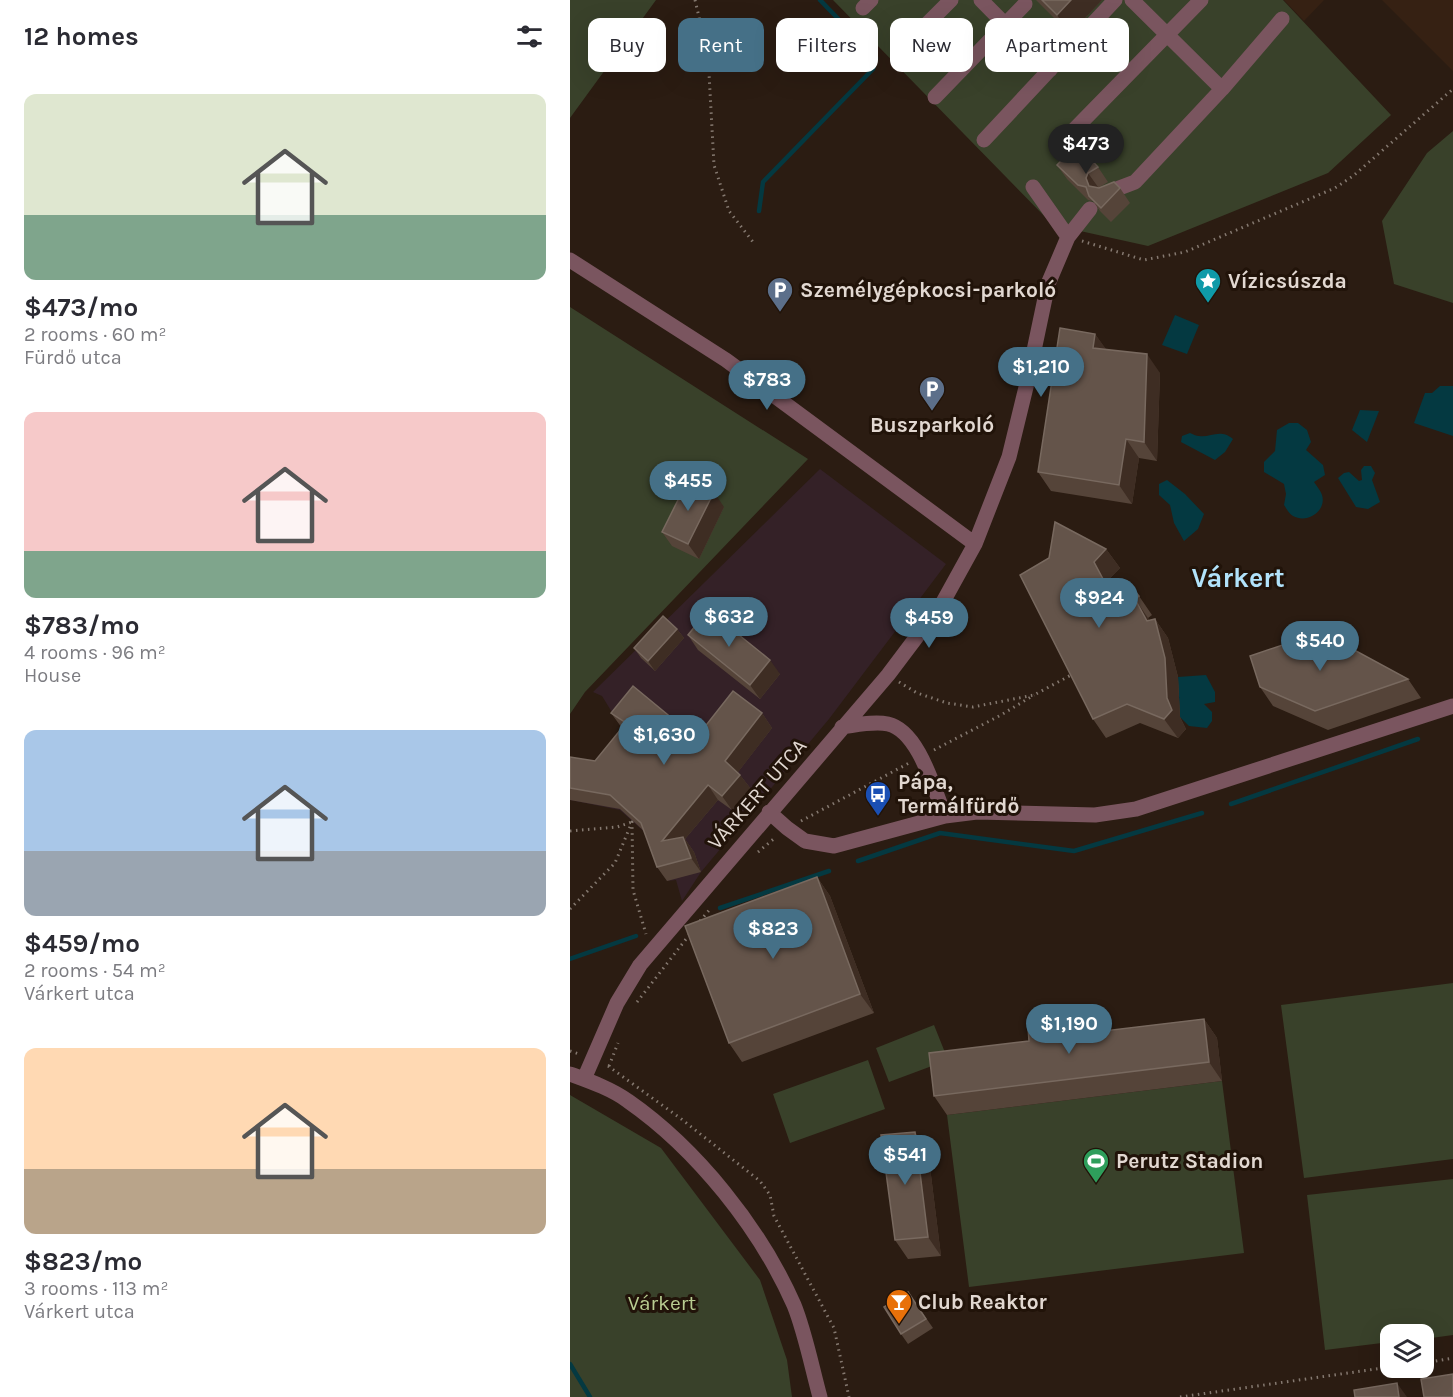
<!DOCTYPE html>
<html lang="en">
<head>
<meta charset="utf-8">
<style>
  :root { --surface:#fff; --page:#f7f7f7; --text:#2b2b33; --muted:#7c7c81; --accent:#457087 }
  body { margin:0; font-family:Karla,sans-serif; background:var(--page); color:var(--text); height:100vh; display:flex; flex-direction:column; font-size:22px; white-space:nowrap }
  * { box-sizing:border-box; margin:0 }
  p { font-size:20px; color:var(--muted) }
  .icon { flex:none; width:33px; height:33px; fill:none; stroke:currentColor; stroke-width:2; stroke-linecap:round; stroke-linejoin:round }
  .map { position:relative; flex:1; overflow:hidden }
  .sheet { display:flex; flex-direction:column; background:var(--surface); width:570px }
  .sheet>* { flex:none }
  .top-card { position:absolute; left:18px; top:18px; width:570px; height:54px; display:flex; gap:12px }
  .controls { position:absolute; left:810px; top:1324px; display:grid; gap:12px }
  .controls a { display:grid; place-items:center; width:54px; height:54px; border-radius:12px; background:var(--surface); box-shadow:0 6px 24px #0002; font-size:30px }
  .price { position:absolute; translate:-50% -51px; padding:0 14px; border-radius:21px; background:var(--accent); color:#fff; font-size:20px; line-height:39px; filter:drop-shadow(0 2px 3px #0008) }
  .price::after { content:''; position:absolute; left:50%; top:36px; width:18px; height:14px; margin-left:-9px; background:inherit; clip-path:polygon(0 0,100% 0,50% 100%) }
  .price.selected { background:#222; color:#fff }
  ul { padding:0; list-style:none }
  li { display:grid; align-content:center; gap:12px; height:318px; padding:0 24px }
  li span { display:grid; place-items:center; height:186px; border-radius:12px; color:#555 }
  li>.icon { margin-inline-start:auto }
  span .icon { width:108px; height:108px; fill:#fffc; stroke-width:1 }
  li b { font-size:26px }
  h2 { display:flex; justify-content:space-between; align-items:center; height:72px; padding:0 24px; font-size:26px }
  .chip { padding:0 21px; border-radius:12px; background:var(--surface); box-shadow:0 6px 24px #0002; font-size:21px; line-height:54px }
  .chip.selected { background:var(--accent); color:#fff }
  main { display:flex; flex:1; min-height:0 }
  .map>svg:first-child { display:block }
  .built { fill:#362113 }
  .education { fill:#342127 }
  .green { fill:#39412a }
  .water { fill:#043941 }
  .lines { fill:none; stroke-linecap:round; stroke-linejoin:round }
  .stream { stroke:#043941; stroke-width:4.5 }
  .path { stroke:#857970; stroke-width:3; stroke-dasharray:1.5 4.5; stroke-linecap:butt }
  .minor { stroke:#7a555f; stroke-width:15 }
  .wall { fill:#554439 }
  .shaded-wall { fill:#3e2d23 }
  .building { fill:#64544a; stroke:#78695f; stroke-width:1.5 }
  .labels { text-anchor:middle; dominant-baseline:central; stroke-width:6; stroke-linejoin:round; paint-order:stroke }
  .poi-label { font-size:21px; font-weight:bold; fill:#e2d8d1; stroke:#211309; text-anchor:start }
  .street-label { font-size:21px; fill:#e2d8d1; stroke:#211309 }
  .park-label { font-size:21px; fill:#b9cd91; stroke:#211309 }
  .district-label { font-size:27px; font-weight:bold; fill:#b1e2fa; stroke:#211309 }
</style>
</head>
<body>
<main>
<section class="sheet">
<h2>12 homes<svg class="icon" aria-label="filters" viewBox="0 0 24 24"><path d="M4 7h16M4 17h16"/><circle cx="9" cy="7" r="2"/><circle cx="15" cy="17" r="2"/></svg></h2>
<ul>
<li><span style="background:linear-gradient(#dfe7d0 65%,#7fa58c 0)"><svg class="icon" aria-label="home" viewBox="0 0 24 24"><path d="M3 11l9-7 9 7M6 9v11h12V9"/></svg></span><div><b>$473/mo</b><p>2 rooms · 60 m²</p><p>Fürdő utca</p></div></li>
<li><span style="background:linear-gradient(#f6c9c9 75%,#7fa58c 0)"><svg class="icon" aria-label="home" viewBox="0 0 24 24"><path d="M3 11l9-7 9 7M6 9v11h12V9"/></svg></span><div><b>$783/mo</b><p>4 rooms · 96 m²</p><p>House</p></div></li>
<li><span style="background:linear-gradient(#a9c7e8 65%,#9aa5b1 0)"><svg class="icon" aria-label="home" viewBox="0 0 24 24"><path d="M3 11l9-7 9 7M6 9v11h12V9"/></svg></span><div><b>$459/mo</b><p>2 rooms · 54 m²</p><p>Várkert utca</p></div></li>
<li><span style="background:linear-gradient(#ffd9b3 65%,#b9a48a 0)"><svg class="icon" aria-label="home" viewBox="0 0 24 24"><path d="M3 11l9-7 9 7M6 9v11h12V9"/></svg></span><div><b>$823/mo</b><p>3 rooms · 113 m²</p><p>Várkert utca</p></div></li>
</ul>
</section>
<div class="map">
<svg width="883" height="1397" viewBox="0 0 883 1397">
  <rect width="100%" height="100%" fill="#2b1c12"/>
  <path class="built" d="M714,0H754L734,21Z
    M812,0H883V71Z"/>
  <path class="education" d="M250,469L376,564L259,719L131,872L112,901L106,880L97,881L81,838L50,810L0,800V770L20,773L66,738L51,727L32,696L23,692Z"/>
  <path class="green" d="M0,0H86L0,118Z
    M263,0H713L821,115L758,173L578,246L483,225Z
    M883,131V303L824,284L812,221L857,153Z
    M0,307L238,459L15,692L0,714Z
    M883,983V1159L734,1178L711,1005Z
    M364,1025L378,1060L319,1082L306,1048Z
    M298,1060L315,1109L220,1143L203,1094Z
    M652,1081L674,1253L399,1287L377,1115Z
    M0,1095L91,1148L190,1280L217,1360L222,1397H0Z
    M883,1179V1335L854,1339V1335H820V1342L755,1350L737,1195Z"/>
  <path class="water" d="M605,315L629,325L617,354L592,345Z
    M870,386H883V436L844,423L855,393H862Z
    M790,410L809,411L797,442L782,430Z
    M719,423H728L737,430L741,442L736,450L753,465L755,475L744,482C746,485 751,491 752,495C757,511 737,524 723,516C719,514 716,508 714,505L716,494L714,484L694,472V462L705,451L707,430Z
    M620,433C623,434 626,436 629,436C640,438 650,428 663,439L655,452L645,460L611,442L612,436Z
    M794,466H801L805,473L802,480L810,502L798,509L786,507L768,478L774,473L779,472L789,481L792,480L791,470Z
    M597,480L615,494L634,514L628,529L614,541L604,523L600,505L589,495V484Z
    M636,675L645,692V702L634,704L642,712V721L637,728L619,726L610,717L608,677Z"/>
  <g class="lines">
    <path class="stream" d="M189,211L193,182L303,69L306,58L250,0
      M661,804L848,739
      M288,861L370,833L504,851L632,813
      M150,908L259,871
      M0,959L66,936
      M0,1364L20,1397"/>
    <path class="path" d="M125,0L138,55L144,165L159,211L183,242
      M512,241L574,260L615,252L765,188L783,176L883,89
      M329,682L347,693L377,703L403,707L464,695L503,674
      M364,750L431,715L464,695
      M231,821L339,763
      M0,831L47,827L62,822
      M188,852L206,837
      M0,909L45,863L62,822L63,890L76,934
      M130,921L141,908
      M67,1002L120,934
      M0,1051L9,1054
      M38,1066L110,1118L190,1181L200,1195L204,1216L264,1328L279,1397
      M39,1066L48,1043
      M854,1363L883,1358
      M610,1397L820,1367"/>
    <path class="minor" d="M411,0L480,70
      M293,8L301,0
      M329,52L381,0
      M652,89L712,19
      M365,97L455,4
      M496,138L631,0
      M414,140L545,0
      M463,187L498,237
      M536,193L565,182L652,89L562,0
      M0,260L156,360L405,544
      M272,727C287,725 304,721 318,724C349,731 364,790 375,816
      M199,812L217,828L235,841L264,846L375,816L407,812L525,815L566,809L883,706
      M0,1074C19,1081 42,1089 58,1101C127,1149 190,1228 224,1305C235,1332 242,1368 250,1397
      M14,1079L47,1003L70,965L318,675L373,602L405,544L439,457L458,379L478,284L498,237L520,209"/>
  </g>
  <path class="wall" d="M466,0H532L500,34Z
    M487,165L528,167L538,182L528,188H550L560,203L541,222L530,211L523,201L518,200L497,179Z
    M525,334L536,350L590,373L587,461L569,458L562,504L481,491L468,472Z
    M154,507L129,559L102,546L92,532Z
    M536,549L550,568L537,581L542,590L569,596L582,615L578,618L579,620L585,619L598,638L608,677L610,717L616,729L608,738L570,723L536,738L523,719Z
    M107,629L114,638L85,671L71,658L64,648Z
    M118,635L210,674L190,699L128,650Z
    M838,679L851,698L758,730L703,706L690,687Z
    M41,713L126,738L192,713L202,728L168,772L170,775L181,789L162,810L148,800L115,839L124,852L131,872L97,881L87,867L74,831L50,809L0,800V757L25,761L52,728Z
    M247,877L260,896L304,1013L172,1062L159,1043Z
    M634,1019L647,1038L652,1081L377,1115L364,1096L541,1030Z
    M345,1132L358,1151L371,1256L338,1259L325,1240Z
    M338,1292L363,1328L338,1344L331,1334Z"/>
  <path class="shaded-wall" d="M501,0H532L500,34L487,15Z
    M518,173L528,187L519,186L516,178Z
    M525,334L539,353L523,348Z
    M577,354L590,373L587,461L574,442Z
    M556,439L569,458L562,504L549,485Z
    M144,492L154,507L129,559L118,544Z
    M536,549L550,568L537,581L554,611L540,592L524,562Z
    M565,599L578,618L589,639L585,619L598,638L608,677L610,717L616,729L608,738L594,719L597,698L577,621Z
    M107,629L114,638L85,671L78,661Z
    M200,660L210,674L190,699L180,685Z
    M192,713L202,728L165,776L155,761Z
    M170,775L181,789L162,810L152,796Z
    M138,785L148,800L115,839L124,852L131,872L121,858L92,841Z
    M247,877L260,896L304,1013L290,994Z
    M532,1018L545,1037L534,1031Z
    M634,1019L647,1038L652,1081L639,1062Z
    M345,1132L358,1151L371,1256L358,1237Z
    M827,1383L837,1397H829Z"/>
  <path class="building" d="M472,0H501L487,15Z
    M507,144L528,167L518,173L516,178L519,186L529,188L544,182L550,188L531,208L519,196L516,187L508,185L487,165Z
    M490,328L525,334L523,348L577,354L574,442L556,439L549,485L468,472Z
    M118,480L144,492L118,544L92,532Z
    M485,522L536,549L524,562L540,592L557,581L569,596L565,599L577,621L585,619L595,658L597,698L602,710L594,719L557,704L523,719L450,575L479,558Z
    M138,610L200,660L180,685L118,635Z
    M93,616L107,629L78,661L64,648Z
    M751,632L838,679L745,711L690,687L680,656Z
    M63,686L126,738L163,691L192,713L155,761L170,775L152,796L138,785L92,841L113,837L121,858L87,867L71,823L40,795L0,788V757L25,761L56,723L41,713Z
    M247,877L290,994L159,1043L115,926Z
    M532,1018L534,1031L634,1019L639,1062L364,1096L359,1053L459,1041L458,1027Z
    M345,1132L358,1237L325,1240L311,1135Z
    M338,1292L356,1319L331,1334L314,1307Z
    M883,1374V1397H854L851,1379Z
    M827,1383L829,1397H785L784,1390Z"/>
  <defs>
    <g id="sight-pin" transform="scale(1.35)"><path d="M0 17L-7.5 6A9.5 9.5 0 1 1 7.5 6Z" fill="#0f9aa8" stroke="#211309"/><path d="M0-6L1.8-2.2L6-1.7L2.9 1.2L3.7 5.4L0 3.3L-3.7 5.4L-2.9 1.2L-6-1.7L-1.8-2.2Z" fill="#fff"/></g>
    <g id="parking-pin" transform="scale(1.35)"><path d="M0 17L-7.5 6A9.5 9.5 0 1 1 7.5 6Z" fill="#5c6f8a" stroke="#211309"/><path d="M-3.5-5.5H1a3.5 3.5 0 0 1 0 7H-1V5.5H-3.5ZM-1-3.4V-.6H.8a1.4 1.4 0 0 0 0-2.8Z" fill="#fff"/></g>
    <g id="bus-pin" transform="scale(1.35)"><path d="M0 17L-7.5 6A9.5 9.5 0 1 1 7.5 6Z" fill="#1a4fb4" stroke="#211309"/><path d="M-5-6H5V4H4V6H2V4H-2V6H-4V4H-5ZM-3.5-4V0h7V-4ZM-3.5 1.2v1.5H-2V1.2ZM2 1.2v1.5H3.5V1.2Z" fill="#fff"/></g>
    <g id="stadium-pin" transform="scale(1.35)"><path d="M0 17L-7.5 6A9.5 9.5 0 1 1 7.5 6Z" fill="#2e9e5b" stroke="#211309"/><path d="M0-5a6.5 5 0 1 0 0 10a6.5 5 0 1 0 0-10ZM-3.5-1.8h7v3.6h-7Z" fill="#fff"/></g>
    <g id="bar-pin" transform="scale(1.35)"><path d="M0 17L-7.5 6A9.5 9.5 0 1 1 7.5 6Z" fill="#e8710a" stroke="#211309"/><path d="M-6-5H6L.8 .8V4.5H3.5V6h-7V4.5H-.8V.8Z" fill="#fff"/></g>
  </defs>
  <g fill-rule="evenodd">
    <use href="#sight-pin" x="638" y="281"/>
    <use href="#parking-pin" x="210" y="290"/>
    <use href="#parking-pin" x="362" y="389"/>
    <use href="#bus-pin" x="308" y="794"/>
    <use href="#stadium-pin" x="526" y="1161"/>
    <use href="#bar-pin" x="329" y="1302"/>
  </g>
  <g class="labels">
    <g class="poi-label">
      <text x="658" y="281">Vízicsúszda</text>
      <text x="230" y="290">Személygépkocsi-parkoló</text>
      <text x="362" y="425" text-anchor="middle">Buszparkoló</text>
      <text x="328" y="782">Pápa,<tspan x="328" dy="24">Termálfürdő</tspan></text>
      <text x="546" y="1161">Perutz Stadion</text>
      <text x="348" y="1302">Club Reaktor</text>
    </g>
    <g class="street-label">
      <text transform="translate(187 794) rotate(-49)">VÁRKERT UTCA</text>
    </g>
    <g class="park-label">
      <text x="92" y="1303">Várkert</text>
    </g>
    <g class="district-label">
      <text x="668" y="578">Várkert</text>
    </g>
  </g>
</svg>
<div class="controls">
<a><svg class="icon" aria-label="layers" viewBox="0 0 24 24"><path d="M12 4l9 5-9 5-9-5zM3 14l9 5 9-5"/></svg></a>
</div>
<b class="price selected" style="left:516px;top:175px">$473</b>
<b class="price" style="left:471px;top:398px">$1,210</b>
<b class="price" style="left:197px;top:411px">$783</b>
<b class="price" style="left:118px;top:512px">$455</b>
<b class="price" style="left:529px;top:629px">$924</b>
<b class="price" style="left:159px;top:648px">$632</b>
<b class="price" style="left:359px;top:649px">$459</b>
<b class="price" style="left:750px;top:672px">$540</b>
<b class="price" style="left:94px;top:766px">$1,630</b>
<b class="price" style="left:203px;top:960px">$823</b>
<b class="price" style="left:499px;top:1055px">$1,190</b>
<b class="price" style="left:335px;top:1186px">$541</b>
<div class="top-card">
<a class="chip">Buy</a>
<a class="chip selected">Rent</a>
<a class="chip">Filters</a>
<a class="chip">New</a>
<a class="chip">Apartment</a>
</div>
</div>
</main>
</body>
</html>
